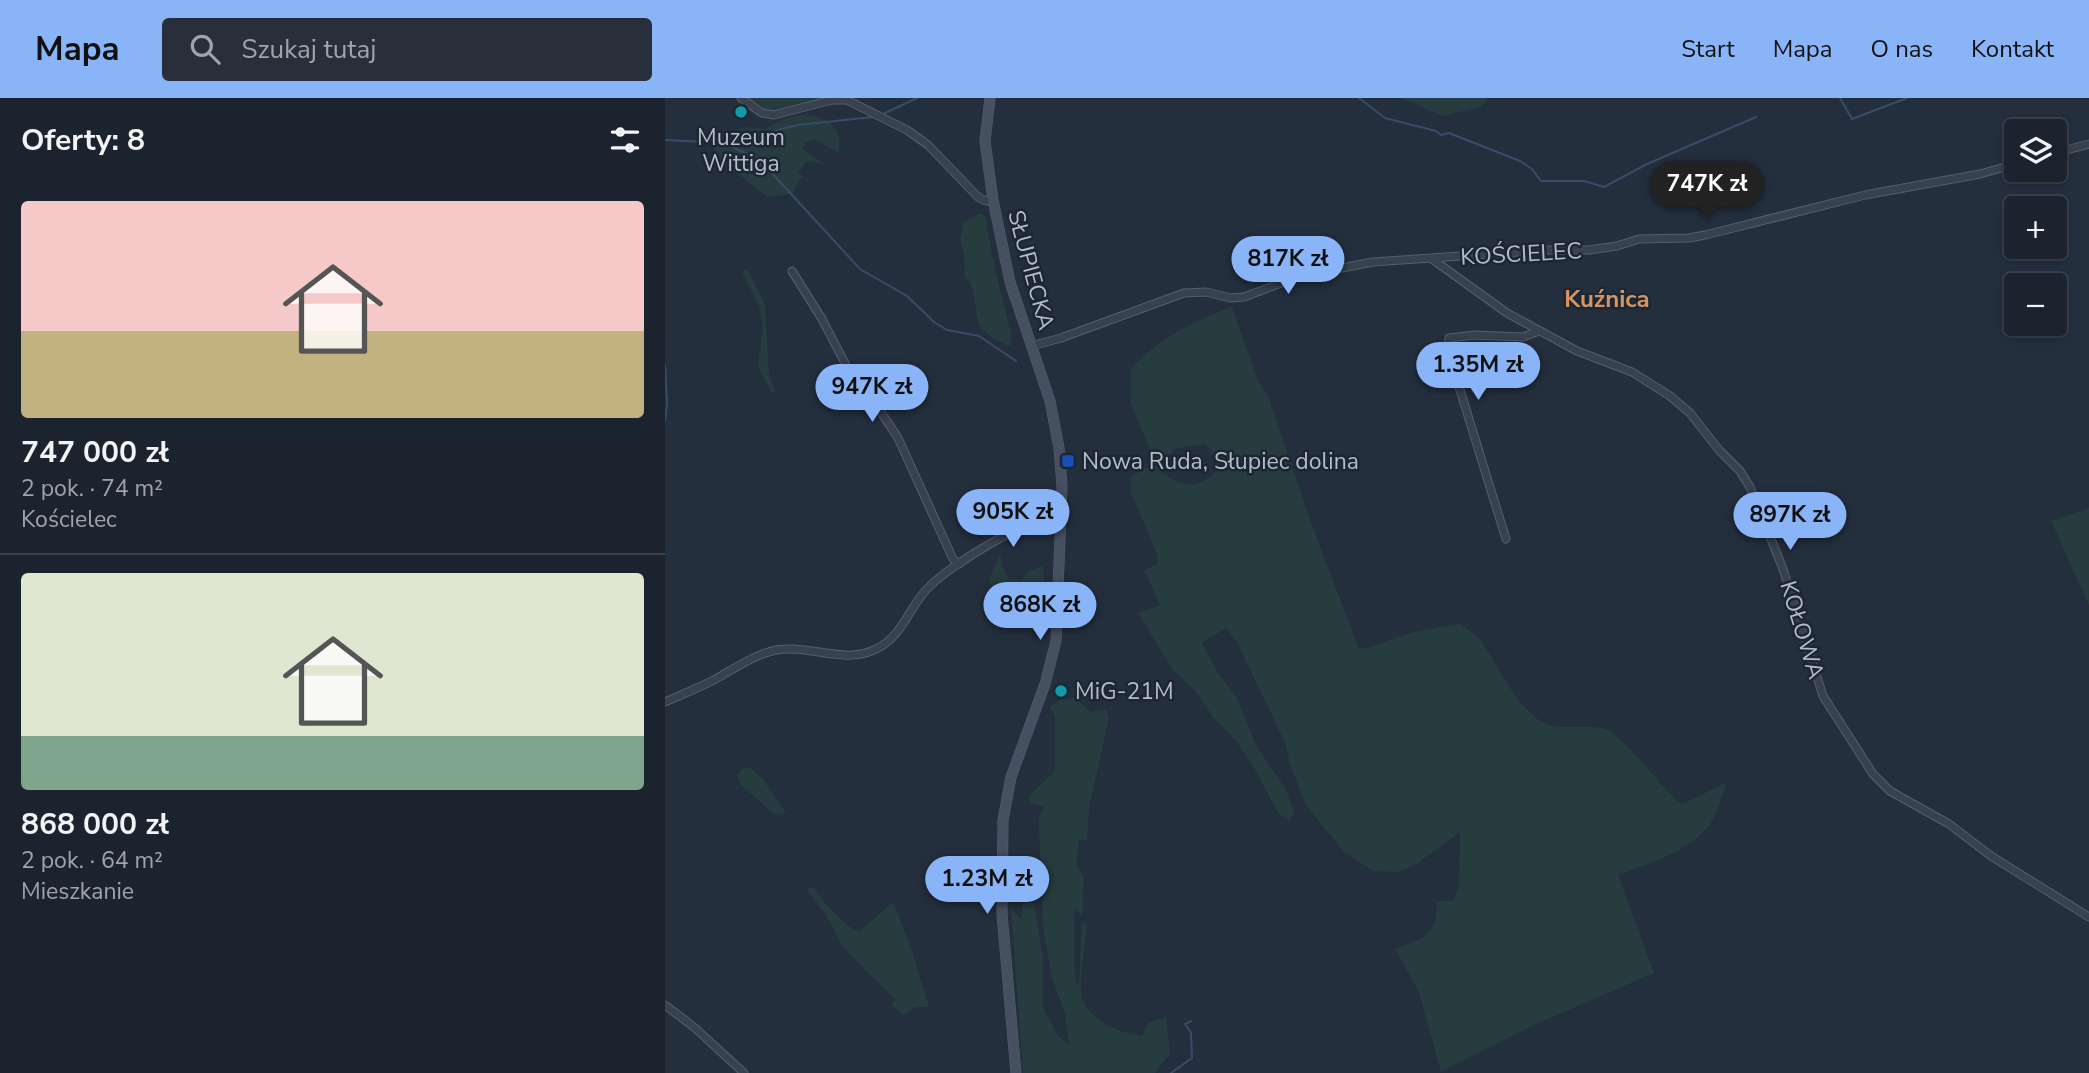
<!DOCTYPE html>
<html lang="pl">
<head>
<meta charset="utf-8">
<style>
  :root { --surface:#1b232e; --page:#282f3a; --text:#f1f3f6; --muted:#a0a4aa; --line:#39404a; --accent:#8ab4f8 }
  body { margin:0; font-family:"Nunito Sans",sans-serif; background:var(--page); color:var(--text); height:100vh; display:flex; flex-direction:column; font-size:26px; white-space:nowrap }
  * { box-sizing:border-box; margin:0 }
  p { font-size:23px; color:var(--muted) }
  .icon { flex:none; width:38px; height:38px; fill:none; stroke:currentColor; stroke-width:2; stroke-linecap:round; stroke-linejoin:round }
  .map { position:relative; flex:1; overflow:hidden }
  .sheet { display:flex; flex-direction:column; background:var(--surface); width:665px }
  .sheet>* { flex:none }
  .fabs { position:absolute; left:1339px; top:21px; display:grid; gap:14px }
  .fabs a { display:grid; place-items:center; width:63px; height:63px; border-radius:7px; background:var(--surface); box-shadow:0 4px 10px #0003,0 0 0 2px var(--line); font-size:35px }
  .price { position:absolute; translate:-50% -60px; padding:0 16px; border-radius:24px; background:var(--accent); color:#111; font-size:23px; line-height:46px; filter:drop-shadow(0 2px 4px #0008) }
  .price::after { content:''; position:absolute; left:50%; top:42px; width:21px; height:16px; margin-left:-10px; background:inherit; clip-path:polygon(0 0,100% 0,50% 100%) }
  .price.current { background:#222; color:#fff }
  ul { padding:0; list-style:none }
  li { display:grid; align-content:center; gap:14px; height:371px; padding:0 21px }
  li+li { border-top:2px solid var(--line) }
  li span { display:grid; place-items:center; height:217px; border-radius:7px; color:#555 }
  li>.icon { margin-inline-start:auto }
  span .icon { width:126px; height:126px; fill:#fffc; stroke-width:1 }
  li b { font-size:30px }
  h2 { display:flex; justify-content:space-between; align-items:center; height:84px; padding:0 21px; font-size:30px }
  header { display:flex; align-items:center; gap:42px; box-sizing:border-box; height:98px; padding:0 35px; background:var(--accent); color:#111 }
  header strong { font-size:33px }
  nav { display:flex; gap:38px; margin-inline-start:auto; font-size:24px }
  .search { width:490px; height:63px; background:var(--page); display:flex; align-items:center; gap:18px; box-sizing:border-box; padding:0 24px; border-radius:7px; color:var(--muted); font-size:26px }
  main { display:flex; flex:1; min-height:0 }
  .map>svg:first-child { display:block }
  .green { fill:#263c3f }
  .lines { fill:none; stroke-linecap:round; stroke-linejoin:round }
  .stream { stroke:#394c67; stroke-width:2 }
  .minor-casing { stroke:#565f6c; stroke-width:9 }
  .secondary-casing { stroke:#565f6c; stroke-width:11 }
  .minor { stroke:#38414e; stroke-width:7 }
  .secondary { stroke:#465061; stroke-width:10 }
  .culture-dot { fill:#0f9aa8; stroke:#1d2633; stroke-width:2.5 }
  .transit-dot { fill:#1a4fb4; stroke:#1d2633; stroke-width:2.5 }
  .labels { text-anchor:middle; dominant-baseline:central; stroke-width:5; stroke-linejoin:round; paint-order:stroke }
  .poi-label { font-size:23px; fill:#b4bcc9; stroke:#1d2633; text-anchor:start }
  .street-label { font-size:23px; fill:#b4bcc9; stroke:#1d2633 }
  .neighbourhood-label { font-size:24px; font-weight:bold; fill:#d59563; stroke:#1d2633 }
</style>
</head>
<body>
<header>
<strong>Mapa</strong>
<div class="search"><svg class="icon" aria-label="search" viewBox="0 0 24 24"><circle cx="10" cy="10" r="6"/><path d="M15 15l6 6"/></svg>Szukaj tutaj</div>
<nav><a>Start</a><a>Mapa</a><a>O nas</a><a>Kontakt</a></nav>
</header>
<main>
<section class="sheet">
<h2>Oferty: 8<svg class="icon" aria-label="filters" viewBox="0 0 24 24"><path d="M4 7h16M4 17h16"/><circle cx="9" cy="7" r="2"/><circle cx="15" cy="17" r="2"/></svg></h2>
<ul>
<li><span style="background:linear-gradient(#f6c9c9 60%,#c2b280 0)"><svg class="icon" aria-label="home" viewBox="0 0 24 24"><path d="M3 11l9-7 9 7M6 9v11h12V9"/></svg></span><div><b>747 000 zł</b><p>2 pok. · 74 m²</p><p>Kościelec</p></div></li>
<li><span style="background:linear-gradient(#dfe7d0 75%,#7fa58c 0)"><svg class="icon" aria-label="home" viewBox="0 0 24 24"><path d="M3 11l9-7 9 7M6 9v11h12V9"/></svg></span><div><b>868 000 zł</b><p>2 pok. · 64 m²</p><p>Mieszkanie</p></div></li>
</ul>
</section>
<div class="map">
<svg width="1424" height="975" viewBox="0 0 1424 975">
  <rect width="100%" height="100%" fill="#242f3e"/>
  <path class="green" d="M81,0H163L108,14L100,12Z
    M737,0H824L815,9L777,18Z
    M137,17C150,17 168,21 173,36C175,41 174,49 174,55L149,41L140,45L138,51L160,67L142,63L133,74L139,79L133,83L128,96L103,99L57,64L49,54L48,43L63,34L82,29L100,31L119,21Z
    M316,115L320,119L330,171L346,235V249C336,244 324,239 317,231C306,215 315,191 300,179L299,156L295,142L299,124Z
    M82,171L100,207L104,279L110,292L107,296L93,268L98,230L94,208L77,174Z
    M567,209L592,280L603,298L648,430L694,551C706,549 715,546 727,541C747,533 773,529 795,526C802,531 811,536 816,543C835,570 848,605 877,624C891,634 924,625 940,631C961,639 995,690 1017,706C1033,700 1046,691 1062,684C1057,696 1054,709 1048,721C1034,750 981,767 953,777L989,875L866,928L776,974L754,894L730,851C757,841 775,837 771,803H788L794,788L795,734L750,767L733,774L708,773L678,753L641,707L625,667L621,647L572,544L561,530L537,545L552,573L572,600L591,647L620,690L630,715L624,723L613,715L592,675L571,643L550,621L529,592L508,572L473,515L495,507L479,472L493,466L492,456L466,395V379L487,366C494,370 498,375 505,380C524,392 542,387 554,369L548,355L540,346L508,351L503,360L493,361L486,354L466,306V271C493,241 530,222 567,209Z
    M1424,410V507L1386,423Z
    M335,456L338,471L344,480L355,482L365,473L378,468L381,509L360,520L355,501L341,502L329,497L324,481Z
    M409,600L426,614L441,611L444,620L424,710L422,742H414L411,765L419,780L417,818L409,810V866L411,885L414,886L417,824L422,827C420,848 415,872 416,893C418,921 454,935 477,938L483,925L501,919L505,956L490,975H358L346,811L356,821L358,800L354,771L363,764L378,862V910L393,938L404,947L400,915L387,880L378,828L374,727V718L380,709L364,705L365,697L390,673V619L385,608L395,602Z
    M84,669L97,680L121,715L109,716L76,687L72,678L77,671Z
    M149,789C156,803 180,828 194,834L228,804L246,850L264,909H251L239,917L226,907L231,902L199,871L177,847L161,817L141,791Z"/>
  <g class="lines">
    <path class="stream" d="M694,0L720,20L771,33L776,37L784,35L855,63L867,71L876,83H919L939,89L982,66L1091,19
      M1175,0L1187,21L1242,0
      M218,16L252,0
      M0,42L60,45L133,27L208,19
      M60,45L90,60L105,73L195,171L242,198L269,224L282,232L314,238L351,263
      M0,267L2,306L0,323
      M506,975L527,960L526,935L520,926L526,923"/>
    <g class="minor-casing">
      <path id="minor" d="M76,0L97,15L109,17L167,2H182L242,32L263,47L313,99L321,103L328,102
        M1390,55L1424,46
        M767,161L842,215L912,253L967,274L1005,298L1025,315L1054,352L1075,373L1085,389L1118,471L1158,598L1208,676L1225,693L1284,726L1326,758L1424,819
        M127,173L157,221L183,271L212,308L233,340L288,461L294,466
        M366,248L396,240L519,195L541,194L565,200L579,199L635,178L708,164L883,152H924L952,148L974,141L1024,140L1040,137L1200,97L1315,76L1351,66
        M841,441L791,279L783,253L784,240L809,237L858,239L874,233
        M0,604C16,597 33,590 49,582C69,571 88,557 111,552C144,546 180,567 211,551C237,539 243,511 262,491C284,467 364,419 396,417
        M0,907L30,930L79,975"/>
    </g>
    <g class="secondary-casing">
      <path id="secondary" d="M325,0L320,43L328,102L345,184L385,303L394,350L397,388L391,543L380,586L346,679L338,722L337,816L351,975"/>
    </g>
    <use href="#minor" class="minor"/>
    <use href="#secondary" class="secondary"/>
  </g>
  <g class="culture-dot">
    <circle cx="76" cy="14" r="7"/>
    <circle cx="396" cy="593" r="7"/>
  </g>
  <rect class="transit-dot" x="396" y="356" width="14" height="14" rx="3.5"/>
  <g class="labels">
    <g class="poi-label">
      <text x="76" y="39" text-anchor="middle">Muzeum<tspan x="76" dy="26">Wittiga</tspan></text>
      <text x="417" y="363">Nowa Ruda, Słupiec dolina</text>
      <text x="410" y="593">MiG-21M</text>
    </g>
    <g class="street-label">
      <text transform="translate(856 156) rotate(-3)">KOŚCIELEC</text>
      <text transform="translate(366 172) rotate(75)">SŁUPIECKA</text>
      <text transform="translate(1137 532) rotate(73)">KOŁOWA</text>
    </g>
    <g class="neighbourhood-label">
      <text x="942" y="201">Kuźnica</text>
    </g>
  </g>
</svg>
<div class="fabs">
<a><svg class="icon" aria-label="layers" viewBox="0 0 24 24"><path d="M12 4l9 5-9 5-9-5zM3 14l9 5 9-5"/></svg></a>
<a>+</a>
<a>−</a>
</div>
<b class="price current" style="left:1042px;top:123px">747K zł</b>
<b class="price" style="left:623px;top:198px">817K zł</b>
<b class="price" style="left:813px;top:304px">1.35M zł</b>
<b class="price" style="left:207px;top:326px">947K zł</b>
<b class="price" style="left:348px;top:451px">905K zł</b>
<b class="price" style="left:1125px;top:454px">897K zł</b>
<b class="price" style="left:375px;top:544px">868K zł</b>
<b class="price" style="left:322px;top:818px">1.23M zł</b>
</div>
</main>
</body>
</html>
